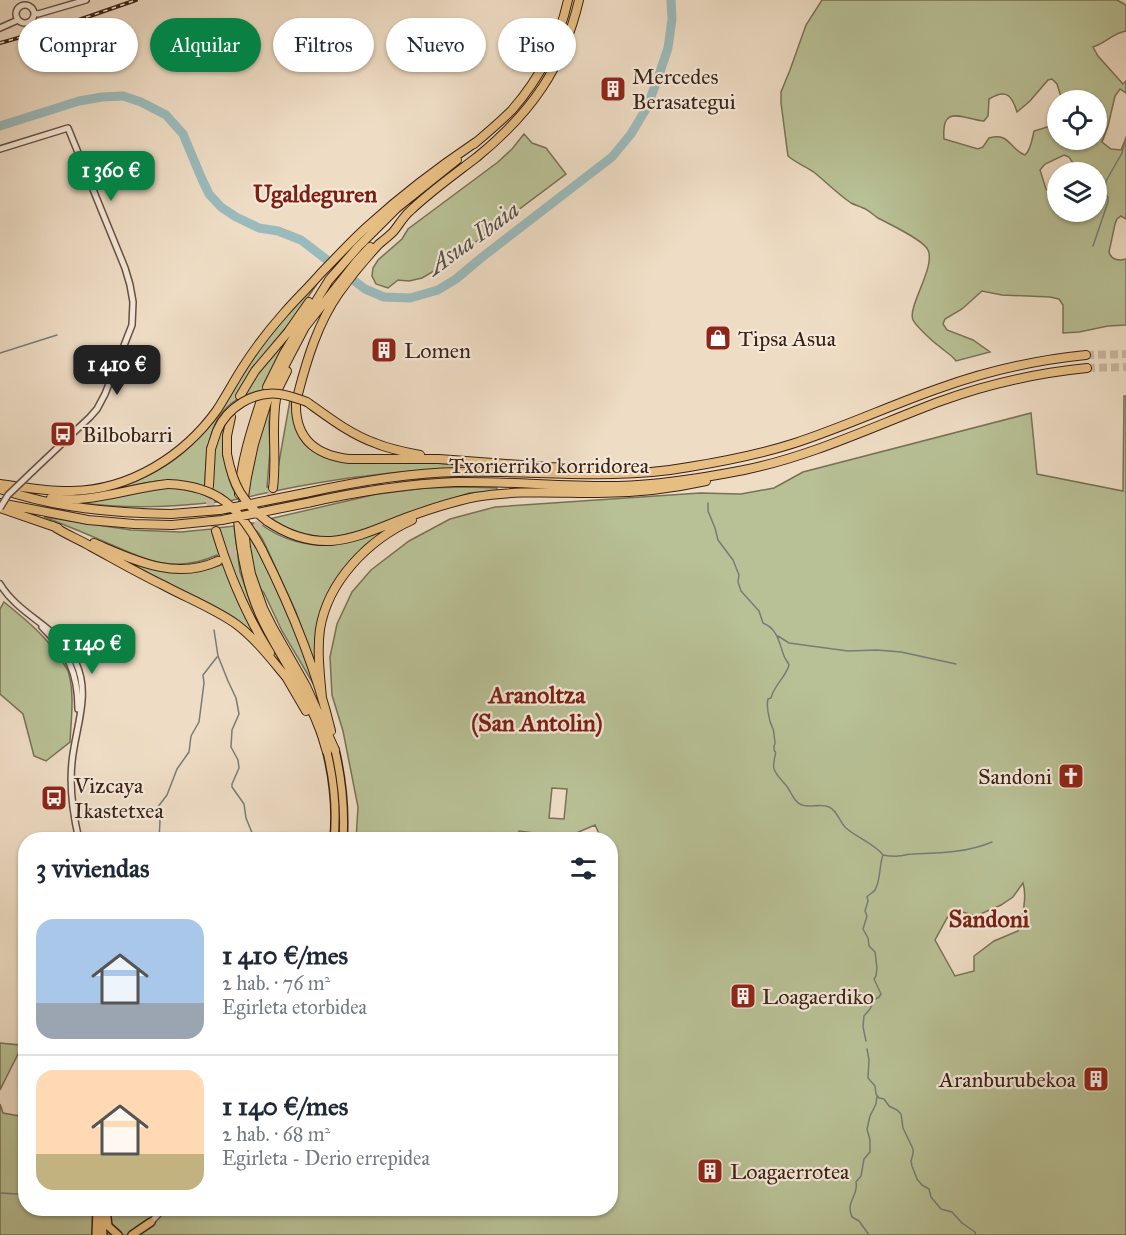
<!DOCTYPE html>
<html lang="es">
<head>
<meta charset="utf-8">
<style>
  :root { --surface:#fff; --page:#f2f2f3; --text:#1f2937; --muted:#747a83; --line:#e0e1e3; --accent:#0b8043 }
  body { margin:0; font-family:"IM FELL Great Primer",serif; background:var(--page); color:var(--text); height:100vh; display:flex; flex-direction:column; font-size:22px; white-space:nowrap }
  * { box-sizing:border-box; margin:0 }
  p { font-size:20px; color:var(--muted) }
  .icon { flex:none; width:33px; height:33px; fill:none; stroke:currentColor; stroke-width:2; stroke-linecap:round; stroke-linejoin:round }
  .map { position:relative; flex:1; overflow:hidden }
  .sheet { position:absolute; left:18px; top:832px; width:600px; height:384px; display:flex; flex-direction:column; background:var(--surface); border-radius:24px; box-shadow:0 2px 4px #0004 }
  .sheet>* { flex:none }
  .top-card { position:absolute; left:18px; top:18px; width:600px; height:54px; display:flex; gap:12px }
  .tools { position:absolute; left:1047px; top:90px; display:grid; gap:12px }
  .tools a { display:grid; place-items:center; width:60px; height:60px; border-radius:50%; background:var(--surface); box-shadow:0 2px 4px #0004; font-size:30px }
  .price { position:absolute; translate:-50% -51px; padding:0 14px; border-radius:12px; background:var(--accent); color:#fff; font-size:20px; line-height:39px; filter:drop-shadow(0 2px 3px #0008) }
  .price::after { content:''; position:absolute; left:50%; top:36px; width:18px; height:14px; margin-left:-9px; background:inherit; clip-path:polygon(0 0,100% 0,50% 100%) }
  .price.selected { background:#222; color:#fff }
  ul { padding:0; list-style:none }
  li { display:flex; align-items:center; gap:18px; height:150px; padding:0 18px }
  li+li { border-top:2px solid var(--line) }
  li span { display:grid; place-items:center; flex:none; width:168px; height:120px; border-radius:18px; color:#555 }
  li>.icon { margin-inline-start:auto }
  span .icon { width:72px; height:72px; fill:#fffc; stroke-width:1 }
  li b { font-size:26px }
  h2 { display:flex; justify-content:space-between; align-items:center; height:72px; padding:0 18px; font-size:26px }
  .chip { padding:0 21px; border-radius:27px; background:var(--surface); box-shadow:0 2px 4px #0004; font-size:21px; line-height:54px }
  .chip.selected { background:var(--accent); color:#fff }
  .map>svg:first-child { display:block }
  .green { fill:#b8c095; stroke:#797056; stroke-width:1.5; fill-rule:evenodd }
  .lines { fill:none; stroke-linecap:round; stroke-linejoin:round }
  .stream { stroke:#747d79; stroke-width:1.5 }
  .river { stroke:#9bbabb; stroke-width:9 }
  .highway-tunnel { stroke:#cab7a1; stroke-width:8; stroke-dasharray:8 4; stroke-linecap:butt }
  .minor-casing { stroke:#675042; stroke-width:8 }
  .major-casing { stroke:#3a2116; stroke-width:10 }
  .highway-casing { stroke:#3a2116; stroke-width:10 }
  .minor { stroke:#f4e8d9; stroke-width:5 }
  .major { stroke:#e7be82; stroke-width:7 }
  .highway { stroke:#e7be82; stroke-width:8 }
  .rail-casing { stroke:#3a2116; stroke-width:4 }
  .rail { stroke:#f4e8d9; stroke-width:1.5; stroke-dasharray:4.5; stroke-linecap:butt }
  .minor-bridge-casing { stroke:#675042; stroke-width:8; stroke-linecap:butt }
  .highway-bridge-casing { stroke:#3a2116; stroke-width:10; stroke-linecap:butt }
  .minor-bridge { stroke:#f4e8d9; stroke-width:5 }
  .highway-bridge { stroke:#e7be82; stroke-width:8 }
  .labels { text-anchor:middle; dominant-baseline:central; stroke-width:4.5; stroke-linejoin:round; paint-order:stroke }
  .poi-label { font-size:22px; fill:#3a2116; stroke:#f4e8d9; text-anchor:start }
  .street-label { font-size:22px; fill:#3a2116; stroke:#f4e8d9 }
  .neighbourhood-label { font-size:24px; font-weight:bold; fill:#7a1f14; stroke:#f4e8d9 }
  .water-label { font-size:24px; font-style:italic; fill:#574f48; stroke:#f4e8d9 }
</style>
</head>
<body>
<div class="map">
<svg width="1126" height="1235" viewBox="0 0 1126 1235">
  <rect width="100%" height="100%" fill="#eedcc4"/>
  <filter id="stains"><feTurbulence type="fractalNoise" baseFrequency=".00333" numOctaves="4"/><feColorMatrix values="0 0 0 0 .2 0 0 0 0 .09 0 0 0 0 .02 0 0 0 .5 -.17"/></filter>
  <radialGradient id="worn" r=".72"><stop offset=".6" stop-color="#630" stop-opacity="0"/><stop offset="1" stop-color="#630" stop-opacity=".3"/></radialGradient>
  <path class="green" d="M822,0H1117L1126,5V31C1113,33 1106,43 1093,47L1098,56L1123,84L1126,81V93L1120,89L1115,96L1108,126L1102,142L1111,149L1121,150L1126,138V219L1121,216L1117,219L1115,224L1109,252C1111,260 1119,261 1126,259V325L1108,326L1079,332L1063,333V305L1059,299L1050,297L1002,295L982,291L962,309L945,319L943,324L947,330L973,340L990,352L956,361C951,354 945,352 939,346C933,342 916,326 913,320C907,307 936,267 928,250C924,240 889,224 878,218C873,215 869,210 863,208C859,206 855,205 851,203C838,194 827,183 815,173C807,167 796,163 788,156L781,103V92L790,70L806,25ZM1052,79L1057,84L1062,100H1096V140H1058L1057,124L1034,131C1032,139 1031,150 1025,155C1009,149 1010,132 989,138L983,147L978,149L944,139C941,103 963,119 984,121L988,116L989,99C1007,88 1012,96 1017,112L1030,101L1048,80ZM1064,155L1069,157L1079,172H1096V212H1058L1057,188L1049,191L1046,189L1040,170L1045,164Z
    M524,134L532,143L546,148L566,174L469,247L453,255L450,252L440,260L434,271L422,278L409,281L398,280L388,288L376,284L372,276L373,268L378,260L402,239L408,229L498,162L512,149Z
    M317,284L295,316L270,348L256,376L270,358L284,343L263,390C210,400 206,442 205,488C170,474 144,483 109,491C92,495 75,496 58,495C85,492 112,490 138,480C200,454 218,411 252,360C271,332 293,306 317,284Z
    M1124,396H1126V1235H0V1104L3,1113L25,1117L26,1209H610V840H602L595,825L567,837L519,831L515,840H356L358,807L343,731L332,695L330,657L337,624L352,592L371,570L409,541L450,519L495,507L700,493L741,494L774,488L803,472L1031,413L1037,474L1123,491ZM552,788L567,789L564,819L549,818ZM1023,883C1027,896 1023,917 1018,931L994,941L974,956V971L955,976L935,940L952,909L976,916L1001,905L1013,897Z
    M272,398L269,423L270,451L267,487L275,485L290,400L294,401L301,436L343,462L360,463L411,461L495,468C452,468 409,470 366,476C320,481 275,491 229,501L212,489L213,454L216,441L229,416C226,444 221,472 237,496L251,467L261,430Z
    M175,487L203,494L218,502C171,507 128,509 81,503L147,489Z
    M466,487L497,488V491L469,493L360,531L332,538L298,534L269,519L377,494L425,488Z
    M44,517L131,530L181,532L211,529C223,567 237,604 257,638L234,619L86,542C117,555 150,573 184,573C196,573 209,569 221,565L217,555C173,575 145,559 105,542C85,533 65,525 44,517Z
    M252,523H259C304,556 339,546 388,529L365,545L351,560L335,582L317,632L314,664L296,612L263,540Z
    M234,526L240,572L251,604L282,665L239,590L217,528Z
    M246,530C275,578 297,631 314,685L282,631L264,593L257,585Z
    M4,602C25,619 46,636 61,659C63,663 66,667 68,671C75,692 71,720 70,742L46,761L34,756L23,714L0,694V609Z
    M0,1043L20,1045L19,1052L0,1090Z"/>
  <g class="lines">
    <path class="stream" d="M1093,246L1108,202V197L1105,194L1106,181L1122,153L1126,137
      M0,353L57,335
      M708,503V511L715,528L718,540L733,560L739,575L738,582L741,591L759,611L763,623C778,629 779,643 784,656C784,657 789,664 789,665C786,677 774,685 771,698L768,699C766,707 768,713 770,721C771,726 774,728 774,734C774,737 775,740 775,743C775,744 774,746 774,747C774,755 777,749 775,756C774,761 773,764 774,769C777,777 784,782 788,788C792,794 794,802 802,805C811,808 821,803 829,807C838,811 840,823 846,828C856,837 876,845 883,855C879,865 881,880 875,890C873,893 869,894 867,897L868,901L865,911L867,916L863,929L868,938L869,946L875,952L877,968L876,976L874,979L881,994L879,997L874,1000L870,1009L864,1016L863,1027L866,1041
      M214,630L218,656L228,681L236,698L239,714L232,730L231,747L238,760L239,768L232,784V787L244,804L246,818L255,840
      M778,636L789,643L848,651L877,650L901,652L956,664
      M159,840L160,821L157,808L167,795L177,769L189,752L191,736L199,722L204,683L203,675L217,657
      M883,855C888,856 893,857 898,856C903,856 907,854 912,854C939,853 966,853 992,842
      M867,1049L869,1060L868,1078L875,1086L876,1094L879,1098L884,1099L889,1106L897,1110L901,1114L903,1128L913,1149V1154L911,1161L912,1166L917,1179L922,1185L929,1189L931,1197L941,1209L952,1212L962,1223L975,1232L976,1235
      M0,1193L18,1194L26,1191
      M869,1235L859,1221L852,1217C845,1201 859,1196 856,1182L861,1176L864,1159L870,1152V1140L867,1129L870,1116L876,1104L877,1096"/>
    <path class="river" d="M0,126L79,101L102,97L123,96L141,102L166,115L183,134L201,177L209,194L221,207L236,217L259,228L278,231L301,240L365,289L384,297L410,298L438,290L456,279L481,258L612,157L631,134L646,109L657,81L668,48L672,19L671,0"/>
    <path class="highway-tunnel" d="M1086,355L1126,354
      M1087,368L1126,367
      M209,487L210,502L216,531
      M219,560C248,545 266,519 273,488"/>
    <g class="minor-casing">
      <path id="minor" d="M16 14a9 9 0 1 1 18 0a9 9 0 1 1-18 0Z
        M34,13L38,14L86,0
        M0,28L18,20
        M0,149L68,128L125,268L130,285L133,302L132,325L105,394L97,409L90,417L33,471
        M0,584C20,617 60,627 76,663C91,695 75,729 72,762C69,789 73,814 79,840
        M42,627C68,653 78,672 78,709
        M151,1222L163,1209"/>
    </g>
    <g class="major-casing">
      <path id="major" d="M335,750C342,780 345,809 343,840
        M327,752C334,781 337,810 334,840
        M106,1209L108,1226L118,1235
        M102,1217L103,1235
        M96,1235L97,1209
        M132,1235L151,1222"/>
    </g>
    <g class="highway-casing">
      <path id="highway" d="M474,144C487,133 500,122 512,110C540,78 559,41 568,0
        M267,387L284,353L329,280L358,247L397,208L457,160
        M273,388L305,327L357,261L370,247
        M278,389L287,371
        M298,394C307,359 318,323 339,293C351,276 365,259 379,244C384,240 389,236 393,232C399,225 403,217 410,211C431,191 455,174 477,157C531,113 563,68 579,0
        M240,396L255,371L288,332L309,302
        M268,399L254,444L247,477L242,510L246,547L251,574L263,608L273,628L306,686L335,750
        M307,402C328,417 350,434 375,443C389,449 404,452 420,455
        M296,403C295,439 316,455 349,459H439L549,467L638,469
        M227,454V436L231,417
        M0,484C24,487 48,492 72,491C130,490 184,456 217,410C226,396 234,381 243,367C255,348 269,330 284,313C296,299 309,287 321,273C337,257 352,240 369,225C402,195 439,167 476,142
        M209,486L211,449
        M273,488C277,458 271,429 276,399
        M0,489C56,508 113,513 171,514
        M305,493C355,482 406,473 458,472C535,470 612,481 689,467C725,461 761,454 795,443C844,427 891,405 940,388C987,371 1036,360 1086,355
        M239,494C241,461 251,431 261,400
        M51,498C91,504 128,488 168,484
        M0,503L88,520L134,524L172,525
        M307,503C356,492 405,484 455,482C509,481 564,487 618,486C661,485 703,478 744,470C813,456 876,425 941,401C988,384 1037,373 1087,368
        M0,508L58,528
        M238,520C241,555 247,588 262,619C279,655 304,688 318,725C322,734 324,743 327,752
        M267,521C286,534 307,542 331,541C357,539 381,527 405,518C427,510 451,502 475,497C515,490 557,493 598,493C634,493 670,489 706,481
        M53,526C65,534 78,539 90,546C114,559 138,573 163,585C187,598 213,608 236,624C256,639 271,659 287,678
        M216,531C229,574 246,615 270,653
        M94,543C134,560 175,581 218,561
        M262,550C291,608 316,668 331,731
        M285,675L306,711
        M322,698C320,675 317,652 320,629C328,581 368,540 412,520"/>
    </g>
    <use href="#minor" class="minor"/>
    <use href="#major" class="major"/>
    <use href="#highway" class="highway"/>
    <g class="rail-casing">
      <path id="rail" d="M0,43L67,24L136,0"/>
    </g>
    <use href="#rail" class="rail"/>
    <g class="minor-bridge-casing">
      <path id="minor-bridge" d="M0,508L8,495L33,471"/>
    </g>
    <g class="highway-bridge-casing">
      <path id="highway-bridge" d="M211,449C213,443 215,437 217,431C227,407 254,391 279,394C289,395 298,399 307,402
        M227,454C233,485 242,502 267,521
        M168,484C218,486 239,507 262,550
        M171,514L220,510L305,493
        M172,525L222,520L307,503"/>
    </g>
    <use href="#minor-bridge" class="minor-bridge"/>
    <use href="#highway-bridge" class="highway-bridge"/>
  </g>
  <defs>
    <g id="building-square" transform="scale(1.35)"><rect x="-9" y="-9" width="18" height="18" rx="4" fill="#8f2418" stroke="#f4e8d9"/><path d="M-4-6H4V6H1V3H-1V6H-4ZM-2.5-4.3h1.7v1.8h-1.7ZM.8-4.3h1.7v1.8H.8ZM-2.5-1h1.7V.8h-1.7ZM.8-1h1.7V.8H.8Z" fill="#fff"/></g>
    <g id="shop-square" transform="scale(1.35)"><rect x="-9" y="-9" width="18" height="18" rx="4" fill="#8f2418" stroke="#f4e8d9"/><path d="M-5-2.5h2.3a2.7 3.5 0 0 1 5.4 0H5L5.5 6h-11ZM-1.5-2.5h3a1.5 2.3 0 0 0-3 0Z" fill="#fff"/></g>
    <g id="bus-square" transform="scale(1.35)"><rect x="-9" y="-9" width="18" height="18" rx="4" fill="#8f2418" stroke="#f4e8d9"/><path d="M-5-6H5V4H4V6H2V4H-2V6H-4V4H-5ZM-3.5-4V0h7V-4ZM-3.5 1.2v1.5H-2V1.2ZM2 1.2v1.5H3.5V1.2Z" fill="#fff"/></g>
    <g id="church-square" transform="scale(1.35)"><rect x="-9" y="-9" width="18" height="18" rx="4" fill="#8f2418" stroke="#f4e8d9"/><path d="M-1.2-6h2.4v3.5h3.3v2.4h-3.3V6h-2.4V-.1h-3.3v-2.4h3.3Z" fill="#fff"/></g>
  </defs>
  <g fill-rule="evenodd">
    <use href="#building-square" x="613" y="89"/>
    <use href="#shop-square" x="718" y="338"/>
    <use href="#building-square" x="384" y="350"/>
    <use href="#bus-square" x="63" y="434"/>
    <use href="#church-square" x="1071" y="776"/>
    <use href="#bus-square" x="54" y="798"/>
    <use href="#building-square" x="743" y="996"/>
    <use href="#building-square" x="1096" y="1079"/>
    <use href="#building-square" x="710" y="1171"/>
  </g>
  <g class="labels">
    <g class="poi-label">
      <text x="632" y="76">Mercedes<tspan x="632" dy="25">Berasategui</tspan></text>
      <text x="738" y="338">Tipsa Asua</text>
      <text x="404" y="350">Lomen</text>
      <text x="82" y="434">Bilbobarri</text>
      <text x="1052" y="776" text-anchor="end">Sandoni</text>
      <text x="74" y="785">Vizcaya<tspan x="74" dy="25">Ikastetxea</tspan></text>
      <text x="762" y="996">Loagaerdiko</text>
      <text x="1076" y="1079" text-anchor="end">Aranburubekoa</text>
      <text x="730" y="1171">Loagaerrotea</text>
    </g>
    <g class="street-label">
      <text x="549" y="465">Txorierriko korridorea</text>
    </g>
    <g class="neighbourhood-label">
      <text x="315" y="194">Ugaldeguren</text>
      <text x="537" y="695">Aranoltza<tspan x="537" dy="28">(San Antolin)</tspan></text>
      <text x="989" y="919">Sandoni</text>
    </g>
    <g class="water-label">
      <text transform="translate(473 238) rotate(-36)">Asua Ibaia</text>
    </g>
  </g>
  <rect width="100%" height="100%" filter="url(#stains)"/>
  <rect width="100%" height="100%" fill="url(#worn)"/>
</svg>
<div class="tools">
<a><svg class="icon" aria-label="locate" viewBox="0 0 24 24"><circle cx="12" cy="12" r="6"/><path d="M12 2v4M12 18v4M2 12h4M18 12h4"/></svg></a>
<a><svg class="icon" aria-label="layers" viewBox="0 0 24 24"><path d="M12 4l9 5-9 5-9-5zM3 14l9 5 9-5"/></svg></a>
</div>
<b class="price" style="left:111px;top:202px">1 360 €</b>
<b class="price selected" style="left:117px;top:396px">1 410 €</b>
<b class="price" style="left:92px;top:675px">1 140 €</b>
<div class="top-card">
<a class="chip">Comprar</a>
<a class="chip selected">Alquilar</a>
<a class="chip">Filtros</a>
<a class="chip">Nuevo</a>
<a class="chip">Piso</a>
</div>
<section class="sheet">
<h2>3 viviendas<svg class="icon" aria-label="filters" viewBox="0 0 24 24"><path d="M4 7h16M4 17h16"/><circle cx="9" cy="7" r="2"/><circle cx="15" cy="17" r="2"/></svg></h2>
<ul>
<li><span style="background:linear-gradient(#a9c7e8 70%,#9aa5b1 0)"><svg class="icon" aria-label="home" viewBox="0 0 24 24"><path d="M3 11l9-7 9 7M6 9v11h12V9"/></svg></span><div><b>1 410 €/mes</b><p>2 hab. · 76 m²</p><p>Egirleta etorbidea</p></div></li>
<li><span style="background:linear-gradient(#ffd9b3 70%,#c2b280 0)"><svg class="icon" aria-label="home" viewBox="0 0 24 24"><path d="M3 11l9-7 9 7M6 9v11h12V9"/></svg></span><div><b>1 140 €/mes</b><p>2 hab. · 68 m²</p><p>Egirleta - Derio errepidea</p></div></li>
</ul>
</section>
</div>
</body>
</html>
